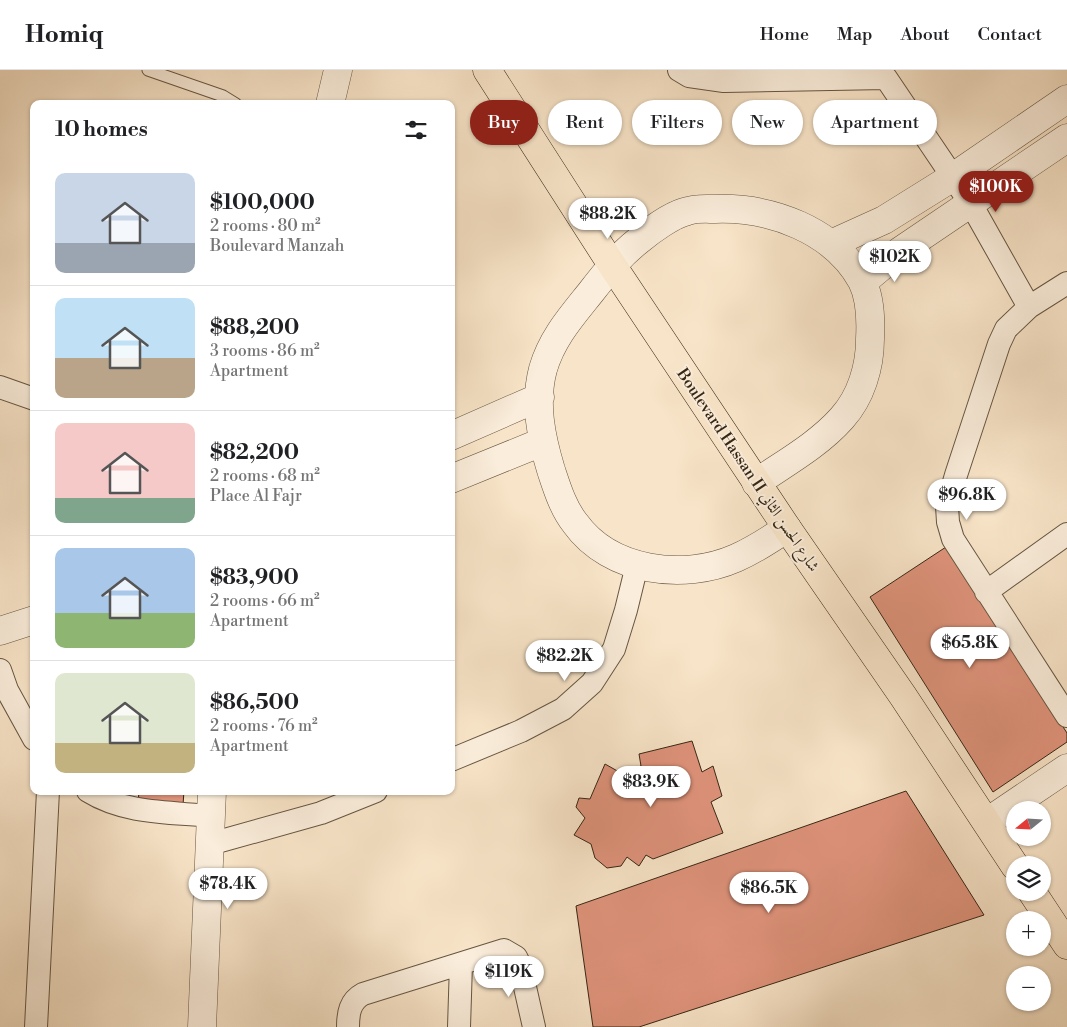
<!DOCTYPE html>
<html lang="en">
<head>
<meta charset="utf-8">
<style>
  :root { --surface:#fff; --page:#f2f2f2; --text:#202124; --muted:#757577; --line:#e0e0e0; --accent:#8f2418 }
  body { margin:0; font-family:"Libre Bodoni",Amiri,serif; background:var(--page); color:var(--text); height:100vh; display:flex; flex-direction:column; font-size:19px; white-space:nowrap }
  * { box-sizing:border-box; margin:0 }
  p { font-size:16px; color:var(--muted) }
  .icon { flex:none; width:28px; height:28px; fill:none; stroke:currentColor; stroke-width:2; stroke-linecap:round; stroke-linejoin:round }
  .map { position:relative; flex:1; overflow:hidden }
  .details { position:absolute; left:30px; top:30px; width:425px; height:695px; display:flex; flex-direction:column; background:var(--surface); border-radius:10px; box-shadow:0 1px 4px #0004 }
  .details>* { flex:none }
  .banner { position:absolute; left:470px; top:30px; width:475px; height:45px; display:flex; gap:10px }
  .needle { width:32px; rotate:252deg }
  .tools { position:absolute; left:1006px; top:731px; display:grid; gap:10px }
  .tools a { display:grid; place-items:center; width:45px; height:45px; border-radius:50%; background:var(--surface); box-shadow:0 1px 4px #0004; font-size:25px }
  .price { position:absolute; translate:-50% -42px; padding:0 11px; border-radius:18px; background:#fff; color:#222; font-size:16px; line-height:32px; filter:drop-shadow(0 1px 2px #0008) }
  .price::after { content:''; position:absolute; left:50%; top:30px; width:15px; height:11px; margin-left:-8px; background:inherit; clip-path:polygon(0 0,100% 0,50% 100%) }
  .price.selected { background:var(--accent); color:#fff }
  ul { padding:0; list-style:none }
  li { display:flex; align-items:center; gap:15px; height:125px; padding:0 25px }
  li+li { border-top:1px solid var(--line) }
  li span { display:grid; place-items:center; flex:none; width:140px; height:100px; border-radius:10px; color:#555 }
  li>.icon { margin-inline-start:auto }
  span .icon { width:60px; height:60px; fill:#fffc; stroke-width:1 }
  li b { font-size:21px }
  h2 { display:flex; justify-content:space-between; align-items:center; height:60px; padding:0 25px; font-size:21px }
  .tag { padding:0 18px; border-radius:22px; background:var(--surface); box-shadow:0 1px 4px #0004; font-size:18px; line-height:45px }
  .tag.selected { background:var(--accent); color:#fff }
  header { display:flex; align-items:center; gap:30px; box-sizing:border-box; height:70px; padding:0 25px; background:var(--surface); border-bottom:1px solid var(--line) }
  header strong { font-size:24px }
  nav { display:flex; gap:28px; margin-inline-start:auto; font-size:18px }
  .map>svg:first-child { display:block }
  .building { fill:#df937b; stroke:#352614 }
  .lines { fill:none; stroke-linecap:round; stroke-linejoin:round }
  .service-casing { stroke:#665641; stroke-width:13 }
  .minor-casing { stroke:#665641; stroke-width:24 }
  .tertiary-casing { stroke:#665641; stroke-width:29 }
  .primary-casing { stroke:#352614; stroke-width:29 }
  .service { stroke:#faeddb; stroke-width:11 }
  .minor { stroke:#faeddb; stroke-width:22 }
  .tertiary { stroke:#faeddb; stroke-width:28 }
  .primary { stroke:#f8e4c8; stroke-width:28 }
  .labels { text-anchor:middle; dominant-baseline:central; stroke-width:4; stroke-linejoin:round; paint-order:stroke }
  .street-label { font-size:16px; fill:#352614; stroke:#faeddb }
</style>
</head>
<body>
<header>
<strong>Homiq</strong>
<nav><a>Home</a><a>Map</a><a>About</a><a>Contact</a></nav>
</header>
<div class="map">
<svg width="1067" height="957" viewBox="0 0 1067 957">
  <rect width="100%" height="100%" fill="#f8e4c8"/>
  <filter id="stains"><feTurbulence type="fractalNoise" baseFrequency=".004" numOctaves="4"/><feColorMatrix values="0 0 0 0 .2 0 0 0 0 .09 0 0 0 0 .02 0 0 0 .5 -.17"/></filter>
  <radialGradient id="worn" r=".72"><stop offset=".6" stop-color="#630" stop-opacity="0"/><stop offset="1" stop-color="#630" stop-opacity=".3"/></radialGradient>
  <path class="building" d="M946,477L1067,663V672L993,722L870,527Z
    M692,671L702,702L713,696L722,726L711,732L723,763L653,789L646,785L639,796L627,787L621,796L607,798L595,788L591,774L574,765L585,748L576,737L579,728L590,729L605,694L621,703L641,696L639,684Z
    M139,721H184L183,735L138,733Z
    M906,721L984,845L639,957H593L576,836Z"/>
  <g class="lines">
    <g class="service-casing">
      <path id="service" d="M148,0L223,26L236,34"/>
    </g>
    <g class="minor-casing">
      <path id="minor" d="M679,0L689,6L724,11L886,8
        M886,8L971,134L1029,237
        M1067,213L1029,237L1006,259L999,274L956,405L947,436L948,452L953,469L1067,646
        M0,317L34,329
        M986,522L1067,464
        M0,600L7,620L34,669
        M451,690L521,661L563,639L592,613L614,579L626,540L637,495
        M88,721C125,744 169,742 211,746
        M210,774L321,743L376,721
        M36,957L48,721
        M348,957C348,943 350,931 363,924L504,880L516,887L520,895L534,957
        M459,957L461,894"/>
    </g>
    <g class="tertiary-casing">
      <path id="tertiary" d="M330,34L338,0
        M831,174L884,150L953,107L1067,29
        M863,212L900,181L1067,68
        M451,366L540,327
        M451,409L542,372
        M756,413C785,393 818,375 842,348C861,327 870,297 870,269C871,251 870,227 862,211C834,160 771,137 715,139C707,139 696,138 688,141C673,144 650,161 638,171C619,186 605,204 591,222C571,247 552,268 543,299C534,333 541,367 551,400C557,418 563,438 575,453C610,502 684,511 736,488C754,480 771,469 787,458
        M0,561L34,550
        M987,752L1067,698
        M202,957L212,721"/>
    </g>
    <g class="primary-casing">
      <path id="primary" d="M487,0L612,195L787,458L903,626L1015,796
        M1032,822L1067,875"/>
    </g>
    <use href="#service" class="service"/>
    <use href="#minor" class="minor"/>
    <use href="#tertiary" class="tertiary"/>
    <use href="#primary" class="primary"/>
  </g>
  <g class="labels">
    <g class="street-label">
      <text transform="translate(748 400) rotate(56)">Boulevard Hassan II شارع الحسن الثاني</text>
    </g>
  </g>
  <rect width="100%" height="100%" filter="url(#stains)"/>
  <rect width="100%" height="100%" fill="url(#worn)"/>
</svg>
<div class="tools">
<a><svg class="needle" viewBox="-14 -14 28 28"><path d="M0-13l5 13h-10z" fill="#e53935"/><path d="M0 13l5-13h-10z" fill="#757577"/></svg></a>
<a><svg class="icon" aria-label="layers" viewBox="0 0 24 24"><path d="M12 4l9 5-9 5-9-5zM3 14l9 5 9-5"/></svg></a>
<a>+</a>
<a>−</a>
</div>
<b class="price selected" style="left:996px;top:143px">$100K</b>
<b class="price" style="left:608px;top:170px">$88.2K</b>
<b class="price" style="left:895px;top:213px">$102K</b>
<b class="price" style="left:967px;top:451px">$96.8K</b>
<b class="price" style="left:970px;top:599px">$65.8K</b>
<b class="price" style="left:565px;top:612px">$82.2K</b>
<b class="price" style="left:651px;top:738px">$83.9K</b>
<b class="price" style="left:228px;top:840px">$78.4K</b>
<b class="price" style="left:769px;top:844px">$86.5K</b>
<b class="price" style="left:509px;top:928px">$119K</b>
<div class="banner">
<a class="tag selected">Buy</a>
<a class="tag">Rent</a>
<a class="tag">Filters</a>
<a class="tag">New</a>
<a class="tag">Apartment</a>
</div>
<section class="details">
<h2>10 homes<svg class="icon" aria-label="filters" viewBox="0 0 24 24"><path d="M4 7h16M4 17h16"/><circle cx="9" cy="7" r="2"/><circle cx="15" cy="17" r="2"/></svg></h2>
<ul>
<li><span style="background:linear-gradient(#c9d6e8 70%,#9aa5b1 0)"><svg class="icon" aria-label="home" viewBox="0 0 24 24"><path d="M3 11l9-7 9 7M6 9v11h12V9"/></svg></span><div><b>$100,000</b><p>2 rooms · 80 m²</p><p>Boulevard Manzah</p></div></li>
<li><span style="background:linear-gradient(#bfe0f5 60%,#b9a48a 0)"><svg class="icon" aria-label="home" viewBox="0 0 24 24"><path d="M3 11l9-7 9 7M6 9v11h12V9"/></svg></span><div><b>$88,200</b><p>3 rooms · 86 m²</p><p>Apartment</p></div></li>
<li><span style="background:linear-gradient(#f6c9c9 75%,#7fa58c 0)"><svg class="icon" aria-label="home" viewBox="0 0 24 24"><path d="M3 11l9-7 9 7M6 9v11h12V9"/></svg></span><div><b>$82,200</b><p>2 rooms · 68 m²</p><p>Place Al Fajr</p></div></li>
<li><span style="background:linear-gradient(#a9c7e8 65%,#8fb573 0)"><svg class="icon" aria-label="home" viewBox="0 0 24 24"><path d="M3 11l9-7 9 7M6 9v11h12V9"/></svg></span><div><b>$83,900</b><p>2 rooms · 66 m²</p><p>Apartment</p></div></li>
<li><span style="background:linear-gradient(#dfe7d0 70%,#c2b280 0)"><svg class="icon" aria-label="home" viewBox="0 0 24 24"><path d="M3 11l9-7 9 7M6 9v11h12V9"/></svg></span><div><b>$86,500</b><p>2 rooms · 76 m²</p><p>Apartment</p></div></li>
</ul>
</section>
</div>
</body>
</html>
